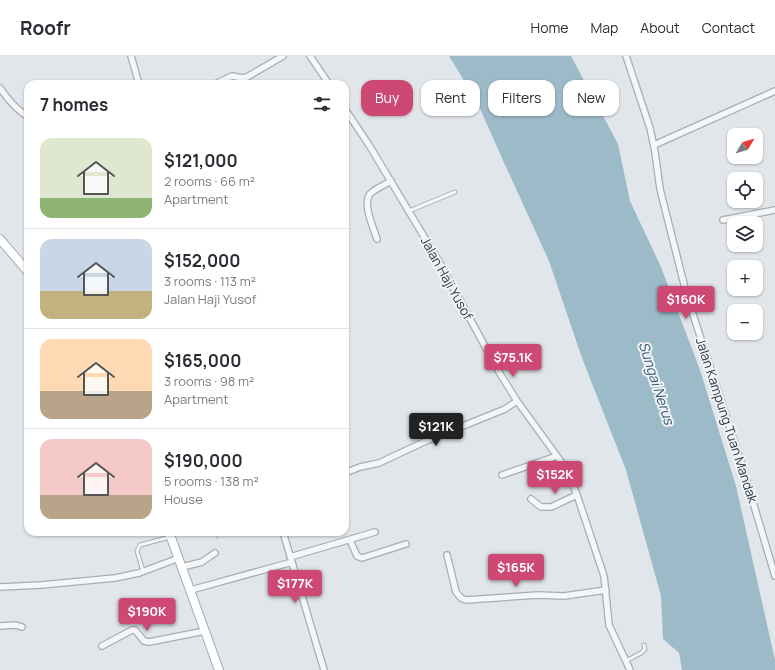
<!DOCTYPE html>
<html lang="en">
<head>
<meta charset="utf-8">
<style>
  :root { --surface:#fff; --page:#f7f7f7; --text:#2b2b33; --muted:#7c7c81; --line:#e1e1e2; --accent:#cd4873 }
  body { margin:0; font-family:Manrope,sans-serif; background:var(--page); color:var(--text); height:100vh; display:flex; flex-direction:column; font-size:15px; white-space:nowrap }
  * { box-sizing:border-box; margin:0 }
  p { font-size:13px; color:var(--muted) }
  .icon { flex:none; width:22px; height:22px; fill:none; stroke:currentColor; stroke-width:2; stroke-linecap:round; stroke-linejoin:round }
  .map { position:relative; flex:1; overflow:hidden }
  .panel { position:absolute; left:24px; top:24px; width:325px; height:456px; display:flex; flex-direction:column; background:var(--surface); border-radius:12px; box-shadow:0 1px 3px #0004 }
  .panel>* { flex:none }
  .top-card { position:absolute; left:361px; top:24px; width:354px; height:36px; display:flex; gap:8px }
  .needle { width:26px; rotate:52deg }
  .fabs { position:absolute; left:727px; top:72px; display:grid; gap:8px }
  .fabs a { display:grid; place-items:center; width:36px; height:36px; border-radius:8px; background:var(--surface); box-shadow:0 1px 3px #0004; font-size:20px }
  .price { position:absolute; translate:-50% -34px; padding:0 9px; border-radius:4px; background:var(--accent); color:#fff; font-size:13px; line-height:26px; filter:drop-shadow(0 1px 2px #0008) }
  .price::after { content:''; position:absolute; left:50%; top:24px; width:12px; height:9px; margin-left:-6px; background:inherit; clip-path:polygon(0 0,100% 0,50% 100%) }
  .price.on { background:#222; color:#fff }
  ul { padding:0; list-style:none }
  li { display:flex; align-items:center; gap:12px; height:100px; padding:0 16px }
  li+li { border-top:1px solid var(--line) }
  li span { display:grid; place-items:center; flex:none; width:112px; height:80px; border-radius:12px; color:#555 }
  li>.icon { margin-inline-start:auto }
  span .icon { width:48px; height:48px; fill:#fffc; stroke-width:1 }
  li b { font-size:17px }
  h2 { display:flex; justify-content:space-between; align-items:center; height:48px; padding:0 16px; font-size:17px }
  .tag { padding:0 14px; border-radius:12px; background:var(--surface); box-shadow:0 1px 3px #0004; font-size:14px; line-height:36px }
  .tag.on { background:var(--accent); color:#fff }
  header { display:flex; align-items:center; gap:24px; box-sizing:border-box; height:56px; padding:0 20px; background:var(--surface); border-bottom:1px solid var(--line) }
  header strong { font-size:19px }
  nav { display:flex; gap:22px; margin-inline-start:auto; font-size:14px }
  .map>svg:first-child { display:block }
  .water { fill:#9dbac9 }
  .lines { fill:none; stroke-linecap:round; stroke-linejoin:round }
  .service-casing { stroke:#a6aeb4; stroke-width:5 }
  .minor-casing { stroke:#a6aeb4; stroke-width:8 }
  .secondary-casing { stroke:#a6aeb4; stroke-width:10 }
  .path { stroke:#bfc4c8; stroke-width:1.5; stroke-dasharray:3 3; stroke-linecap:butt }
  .service { stroke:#f4f6f8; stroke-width:3 }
  .minor { stroke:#f4f6f8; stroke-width:5.5 }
  .secondary { stroke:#fff; stroke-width:8 }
  .labels { text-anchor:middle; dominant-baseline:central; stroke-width:4; stroke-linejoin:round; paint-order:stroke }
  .street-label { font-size:13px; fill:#2a3641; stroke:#f1f4f7 }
  .water-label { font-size:14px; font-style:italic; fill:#345c75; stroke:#f1f4f7 }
</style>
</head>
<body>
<header>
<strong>Roofr</strong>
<nav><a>Home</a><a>Map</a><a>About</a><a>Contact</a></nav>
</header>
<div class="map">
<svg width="775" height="614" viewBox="0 0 775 614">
  <rect width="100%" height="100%" fill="#e1e6ea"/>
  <path class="water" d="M449,0H571L618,88L630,145L661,211L700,314L736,430L775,604V614H682L679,597L663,583L661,540L626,414L582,302L549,205L506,111L477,46Z"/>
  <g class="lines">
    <g class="service-casing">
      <path id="service" d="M409,155L455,136
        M143,515L137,495L140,489L170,481
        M626,605L641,597L645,593L644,589"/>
    </g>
    <g class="minor-casing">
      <path id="minor" d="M131,0L139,28
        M310,0L329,28
        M626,0L650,72L655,96L660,133L687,240L741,406L775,520
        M215,28L232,20L243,22L247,21L283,0
        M0,32C8,44 16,53 28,61
        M345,53L369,89L438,204L499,316L517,345L557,400L567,414L577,439L604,520L609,569L630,614
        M654,89L775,35
        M723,164L775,154
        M377,183C374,173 362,148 370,138C374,133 385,129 391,125
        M345,417L360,411L379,407L426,385L505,353L517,345
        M502,419L557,400
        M531,443L541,451H551L577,439
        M283,476L324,614
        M350,484L357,500L362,502L406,488
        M447,499L456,536L461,542L466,544L538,539L564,540L606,534
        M290,501L375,476
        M182,511L202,506L215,497
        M0,531L41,529L115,522L139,517L179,502
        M191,534L292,506
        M0,570L16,569L22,571
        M102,590L132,574H135L144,585L149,586L205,575"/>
    </g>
    <g class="secondary-casing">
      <path id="secondary" d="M0,183L28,216
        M169,476L219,614"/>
    </g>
    <path class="path" d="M217,483L219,476"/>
    <use href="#service" class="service"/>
    <use href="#minor" class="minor"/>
    <use href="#secondary" class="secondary"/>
  </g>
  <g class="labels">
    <g class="street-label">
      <text transform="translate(447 222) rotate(61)">Jalan Haji Yusof</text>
      <text transform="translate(727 364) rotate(72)">Jalan Kampung Tuan Mandak</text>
    </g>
    <g class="water-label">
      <text transform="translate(657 327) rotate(72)">Sungai Nerus</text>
    </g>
  </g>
</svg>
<div class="fabs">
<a><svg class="needle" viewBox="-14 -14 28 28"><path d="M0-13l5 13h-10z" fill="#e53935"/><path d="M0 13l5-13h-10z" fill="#7c7c81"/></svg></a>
<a><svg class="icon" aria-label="locate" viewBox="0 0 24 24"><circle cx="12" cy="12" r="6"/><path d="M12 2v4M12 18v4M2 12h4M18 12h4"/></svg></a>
<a><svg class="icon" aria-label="layers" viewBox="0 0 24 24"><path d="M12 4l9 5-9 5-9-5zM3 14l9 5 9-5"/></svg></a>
<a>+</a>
<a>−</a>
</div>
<b class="price" style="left:686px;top:264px">$160K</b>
<b class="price" style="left:513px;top:322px">$75.1K</b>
<b class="price on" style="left:436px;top:391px">$121K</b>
<b class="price" style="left:555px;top:439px">$152K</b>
<b class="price" style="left:516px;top:532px">$165K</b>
<b class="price" style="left:295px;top:548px">$177K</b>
<b class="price" style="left:147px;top:576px">$190K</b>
<div class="top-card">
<a class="tag on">Buy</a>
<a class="tag">Rent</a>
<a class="tag">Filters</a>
<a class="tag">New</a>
</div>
<section class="panel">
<h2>7 homes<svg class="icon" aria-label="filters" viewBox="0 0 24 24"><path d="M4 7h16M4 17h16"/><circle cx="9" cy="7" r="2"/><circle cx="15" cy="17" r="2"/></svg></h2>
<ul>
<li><span style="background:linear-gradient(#dfe7d0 75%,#8fb573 0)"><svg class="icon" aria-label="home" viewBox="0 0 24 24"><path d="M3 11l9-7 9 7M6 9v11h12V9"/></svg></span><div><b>$121,000</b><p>2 rooms · 66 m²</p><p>Apartment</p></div></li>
<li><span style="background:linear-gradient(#c9d6e8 65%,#c2b280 0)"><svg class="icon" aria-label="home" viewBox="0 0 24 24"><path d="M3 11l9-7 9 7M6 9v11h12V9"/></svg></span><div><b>$152,000</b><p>3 rooms · 113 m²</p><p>Jalan Haji Yusof</p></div></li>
<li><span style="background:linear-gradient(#ffd9b3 65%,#b9a48a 0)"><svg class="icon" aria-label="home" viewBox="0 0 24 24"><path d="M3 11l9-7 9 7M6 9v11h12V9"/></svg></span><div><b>$165,000</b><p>3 rooms · 98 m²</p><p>Apartment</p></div></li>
<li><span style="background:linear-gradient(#f6c9c9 70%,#b9a48a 0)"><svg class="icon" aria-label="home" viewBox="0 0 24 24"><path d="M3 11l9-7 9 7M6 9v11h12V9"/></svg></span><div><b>$190,000</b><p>5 rooms · 138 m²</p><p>House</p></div></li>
</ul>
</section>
</div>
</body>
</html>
